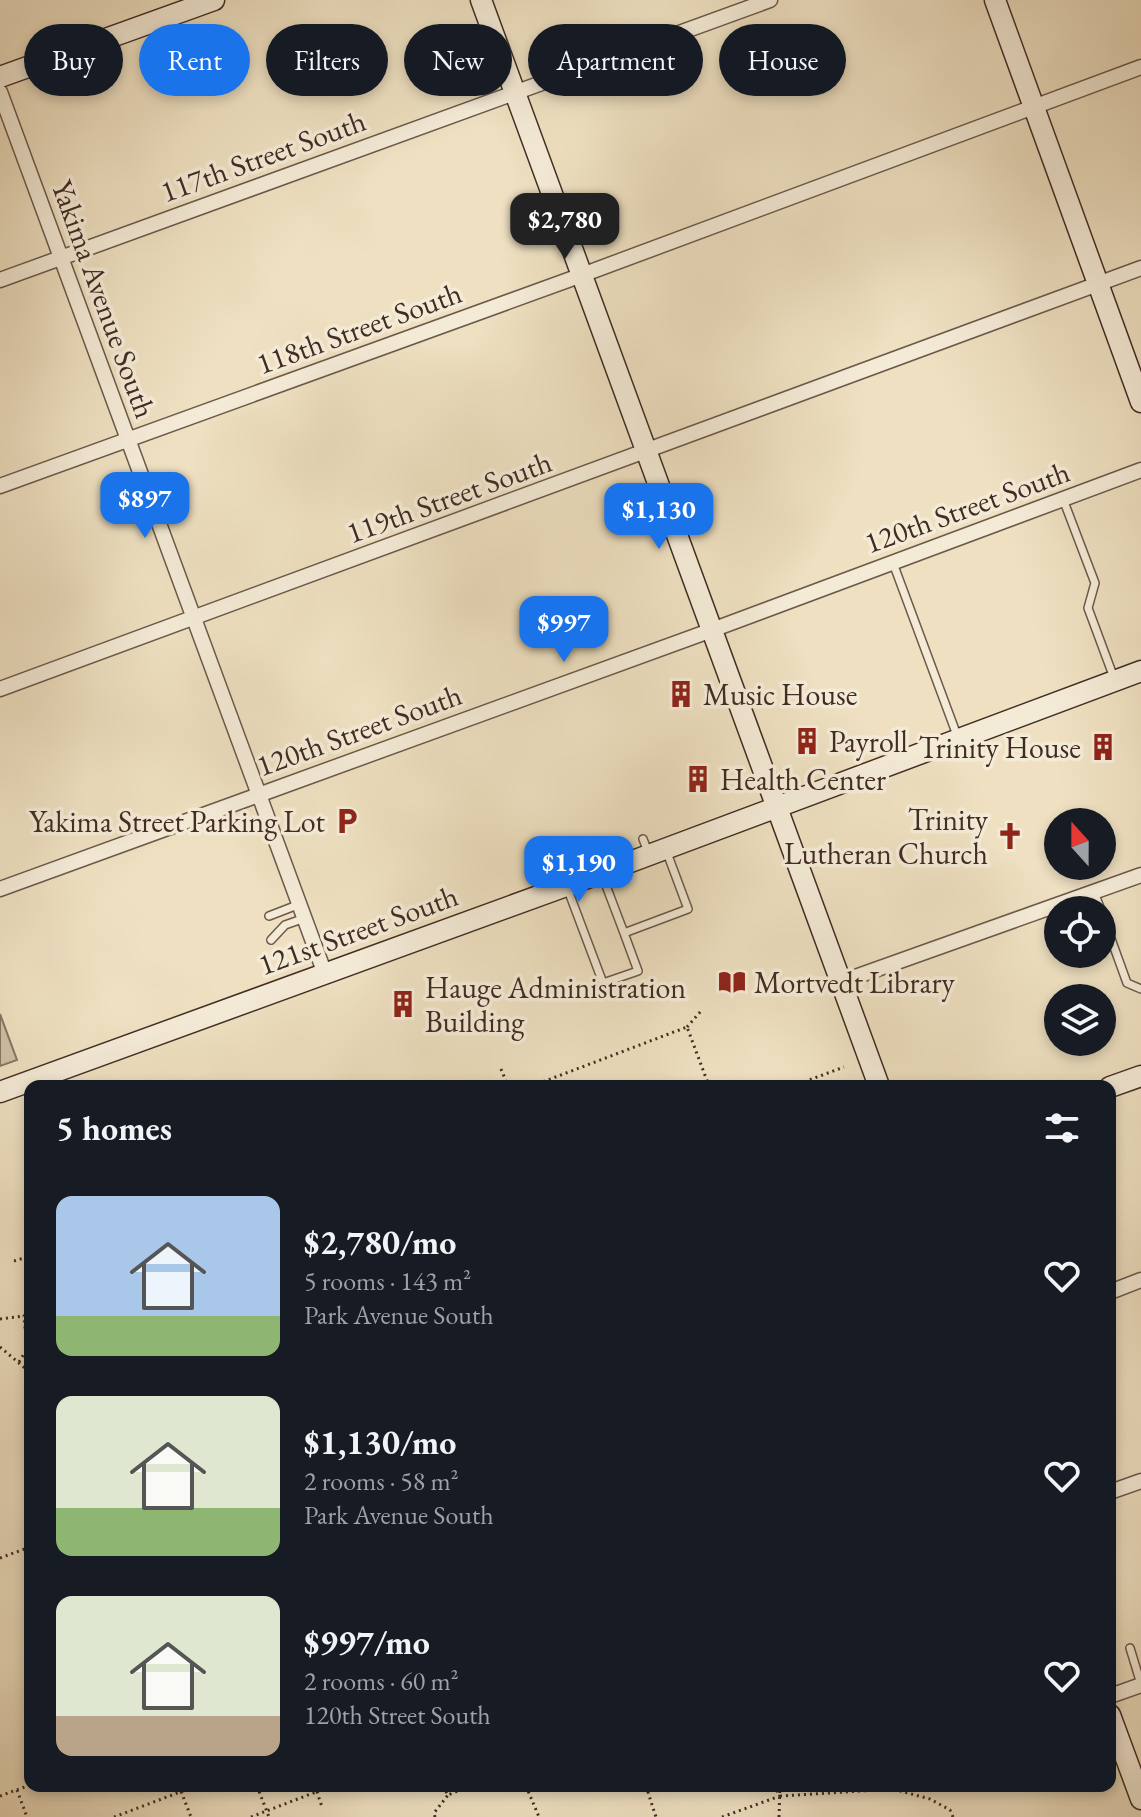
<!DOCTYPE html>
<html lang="en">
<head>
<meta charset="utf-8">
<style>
  :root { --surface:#171b24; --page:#20242c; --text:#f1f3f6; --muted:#9ea1a6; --accent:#1a73e8 }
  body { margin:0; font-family:"EB Garamond",serif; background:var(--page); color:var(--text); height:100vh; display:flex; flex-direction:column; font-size:30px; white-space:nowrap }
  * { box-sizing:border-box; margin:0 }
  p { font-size:26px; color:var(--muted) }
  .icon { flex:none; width:44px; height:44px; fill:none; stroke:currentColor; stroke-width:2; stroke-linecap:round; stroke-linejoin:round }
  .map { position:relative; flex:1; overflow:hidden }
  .details { position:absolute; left:24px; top:1080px; width:1092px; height:712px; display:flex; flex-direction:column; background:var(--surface); border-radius:16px; box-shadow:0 4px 12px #0003 }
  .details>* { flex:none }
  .top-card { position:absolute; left:24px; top:24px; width:1094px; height:72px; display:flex; gap:16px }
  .needle { width:52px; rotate:339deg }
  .controls { position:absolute; left:1044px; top:808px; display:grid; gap:16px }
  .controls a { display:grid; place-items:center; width:72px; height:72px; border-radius:50%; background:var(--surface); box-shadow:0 4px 12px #0003; font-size:40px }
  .price { position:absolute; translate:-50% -68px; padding:0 18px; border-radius:16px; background:var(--accent); color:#fff; font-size:26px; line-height:52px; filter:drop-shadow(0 2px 4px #0008) }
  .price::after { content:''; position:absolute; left:50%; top:48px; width:24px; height:18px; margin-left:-12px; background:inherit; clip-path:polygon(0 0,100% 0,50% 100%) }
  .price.current { background:#222; color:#fff }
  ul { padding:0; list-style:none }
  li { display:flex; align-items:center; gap:24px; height:200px; padding:0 32px }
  li span { display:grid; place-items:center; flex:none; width:224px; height:160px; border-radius:16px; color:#555 }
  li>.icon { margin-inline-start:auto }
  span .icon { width:96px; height:96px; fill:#fffc; stroke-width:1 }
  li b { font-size:34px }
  h2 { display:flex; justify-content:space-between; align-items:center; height:96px; padding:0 32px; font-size:34px }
  .tag { padding:0 28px; border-radius:36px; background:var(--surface); box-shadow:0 4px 12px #0003; font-size:28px; line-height:72px }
  .tag.current { background:var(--accent); color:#fff }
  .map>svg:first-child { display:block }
  .green { fill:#d1c1a6; stroke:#897665; stroke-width:2 }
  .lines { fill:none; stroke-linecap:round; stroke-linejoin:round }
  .lane-casing { stroke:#6c594b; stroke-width:10 }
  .street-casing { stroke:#6c594b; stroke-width:17 }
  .secondary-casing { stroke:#412c24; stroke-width:23 }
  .path { stroke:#412c24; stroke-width:3; stroke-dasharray:2 4; stroke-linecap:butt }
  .lane { stroke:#f4ebd7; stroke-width:7 }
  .street { stroke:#f4ebd7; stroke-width:14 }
  .secondary { stroke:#f4ebd7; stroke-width:20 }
  .labels { text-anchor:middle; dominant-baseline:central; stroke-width:7; stroke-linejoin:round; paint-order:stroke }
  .street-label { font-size:30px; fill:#412c24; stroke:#f4ebd7 }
  .poi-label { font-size:30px; fill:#412c24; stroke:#f4ebd7; text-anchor:start }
</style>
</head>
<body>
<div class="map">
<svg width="1141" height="1817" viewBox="0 0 1141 1817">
  <rect width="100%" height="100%" fill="#eee0c1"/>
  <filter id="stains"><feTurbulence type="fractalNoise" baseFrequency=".0025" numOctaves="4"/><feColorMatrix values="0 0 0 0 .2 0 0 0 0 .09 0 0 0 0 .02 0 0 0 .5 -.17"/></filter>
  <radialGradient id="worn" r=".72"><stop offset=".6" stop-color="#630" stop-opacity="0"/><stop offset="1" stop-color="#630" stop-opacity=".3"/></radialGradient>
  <path class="green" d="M0,1014L17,1060L0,1066Z"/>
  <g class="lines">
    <g class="lane-casing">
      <path id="lane" d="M1063,499L1095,583L1088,608L1114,678
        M893,563L958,738
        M643,839L648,852
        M602,875L624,933
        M568,890L603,983L638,971L624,933L688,909L666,850
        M1094,892L1101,910
        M1102,914L1127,983L1141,989
        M269,916L300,904
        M271,940L285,925L305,918
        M1130,1648L1141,1684"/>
    </g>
    <g class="street-casing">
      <path id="street" d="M0,92L325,974
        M0,280L770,0
        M0,486L582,275L1141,67
        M0,689L1141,268
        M0,889L712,630L1141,470
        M841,982L1141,875
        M1110,1292L1141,1280
        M1110,1492L1141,1481
        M1110,1696L1141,1685"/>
    </g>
    <g class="secondary-casing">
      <path id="secondary" d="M481,0L879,1086
        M995,0L1141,402
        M0,77L214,0
        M1110,1087L1141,1076
        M0,1092L566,886L1141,671
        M1110,1715L1141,1799"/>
    </g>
    <path class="path" d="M687,1027L701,1011
      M501,1069L508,1086
      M532,1086L687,1027L709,1086
      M793,1086L844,1067
      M30,1258L26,1257L30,1279
      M14,1261L30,1256
      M0,1319L24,1316
      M0,1347L26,1369L30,1379
      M19,1362L27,1349L24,1316L30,1312
      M29,1418H30
      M0,1558L30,1547
      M179,1786L191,1817
      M257,1786L269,1817
      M315,1786L322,1807
      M443,1786L448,1795L470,1786
      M526,1786L539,1817
      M646,1786L656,1817
      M17,1790L27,1817
      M851,1791L857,1786
      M0,1796L30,1785
      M780,1796L893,1789L930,1799L950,1810L953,1817
      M114,1817L196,1786
      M251,1817L321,1790
      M435,1817L434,1813L448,1795
      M722,1817L780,1796L774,1786
      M779,1817L780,1786"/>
    <use href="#lane" class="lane"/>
    <use href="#street" class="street"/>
    <use href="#secondary" class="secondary"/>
  </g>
  <defs>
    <g id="building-bare" transform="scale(2.16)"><path d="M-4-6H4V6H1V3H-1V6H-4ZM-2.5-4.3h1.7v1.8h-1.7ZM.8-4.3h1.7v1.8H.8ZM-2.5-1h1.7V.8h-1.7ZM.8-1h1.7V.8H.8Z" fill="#8f2418" stroke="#f4ebd7" stroke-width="2.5" paint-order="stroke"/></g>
    <g id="parking-bare" transform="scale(2.16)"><path d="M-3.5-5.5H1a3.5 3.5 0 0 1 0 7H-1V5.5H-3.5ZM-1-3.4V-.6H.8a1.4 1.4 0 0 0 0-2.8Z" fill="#8f2418" stroke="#f4ebd7" stroke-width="2.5" paint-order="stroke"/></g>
    <g id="church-bare" transform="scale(2.16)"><path d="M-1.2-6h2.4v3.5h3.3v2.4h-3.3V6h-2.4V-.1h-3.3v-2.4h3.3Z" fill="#8f2418" stroke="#f4ebd7" stroke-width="2.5" paint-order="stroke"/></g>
    <g id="library-bare" transform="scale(2.16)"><path d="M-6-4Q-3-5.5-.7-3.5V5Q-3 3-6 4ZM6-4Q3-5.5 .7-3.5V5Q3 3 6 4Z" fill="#8f2418" stroke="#f4ebd7" stroke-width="2.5" paint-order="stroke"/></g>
  </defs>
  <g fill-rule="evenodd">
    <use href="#building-bare" x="681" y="694"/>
    <use href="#building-bare" x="807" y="741"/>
    <use href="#building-bare" x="1103" y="747"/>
    <use href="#building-bare" x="698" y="779"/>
    <use href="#parking-bare" x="347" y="821"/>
    <use href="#church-bare" x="1010" y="836"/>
    <use href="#library-bare" x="732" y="982"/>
    <use href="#building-bare" x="403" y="1004"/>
  </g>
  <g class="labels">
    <g class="street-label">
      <text transform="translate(263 156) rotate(-20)">117th Street South</text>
      <text transform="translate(104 299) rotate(70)">Yakima Avenue South</text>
      <text transform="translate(359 328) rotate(-20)">118th Street South</text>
      <text transform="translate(449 497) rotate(-20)">119th Street South</text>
      <text transform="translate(967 507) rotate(-20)">120th Street South</text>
      <text transform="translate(359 730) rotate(-20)">120th Street South</text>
      <text transform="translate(358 930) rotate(-20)">121st Street South</text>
    </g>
    <g class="poi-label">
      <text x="703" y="694">Music House</text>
      <text x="829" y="741">Payroll</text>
      <text x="1081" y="747" text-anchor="end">Trinity House</text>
      <text x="720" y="779">Health Center</text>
      <text x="988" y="819" text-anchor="end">Trinity<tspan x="988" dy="34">Lutheran Church</tspan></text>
      <text x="325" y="821" text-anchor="end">Yakima Street Parking Lot</text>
      <text x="754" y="982">Mortvedt Library</text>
      <text x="425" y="987">Hauge Administration<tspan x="425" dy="34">Building</tspan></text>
    </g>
  </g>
  <rect width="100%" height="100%" filter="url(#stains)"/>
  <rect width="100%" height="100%" fill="url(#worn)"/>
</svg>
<div class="controls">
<a><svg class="needle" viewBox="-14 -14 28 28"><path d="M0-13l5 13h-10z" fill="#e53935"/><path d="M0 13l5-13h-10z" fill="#9ea1a6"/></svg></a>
<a><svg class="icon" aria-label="locate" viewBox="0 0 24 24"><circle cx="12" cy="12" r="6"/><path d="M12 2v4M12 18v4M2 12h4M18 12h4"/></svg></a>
<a><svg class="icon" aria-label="layers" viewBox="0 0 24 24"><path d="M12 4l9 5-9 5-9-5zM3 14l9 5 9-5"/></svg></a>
</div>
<b class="price current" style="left:565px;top:261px">$2,780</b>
<b class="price" style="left:145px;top:540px">$897</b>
<b class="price" style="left:659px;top:551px">$1,130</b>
<b class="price" style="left:564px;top:664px">$997</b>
<b class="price" style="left:579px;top:904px">$1,190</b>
<div class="top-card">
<a class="tag">Buy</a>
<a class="tag current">Rent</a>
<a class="tag">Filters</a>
<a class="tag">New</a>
<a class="tag">Apartment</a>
<a class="tag">House</a>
</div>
<section class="details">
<h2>5 homes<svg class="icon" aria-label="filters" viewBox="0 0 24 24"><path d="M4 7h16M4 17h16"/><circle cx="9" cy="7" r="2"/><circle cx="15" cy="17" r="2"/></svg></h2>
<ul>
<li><span style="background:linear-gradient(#a9c7e8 75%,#8fb573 0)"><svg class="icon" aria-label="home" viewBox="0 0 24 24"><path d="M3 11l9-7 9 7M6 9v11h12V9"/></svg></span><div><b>$2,780/mo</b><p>5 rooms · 143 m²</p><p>Park Avenue South</p></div><svg class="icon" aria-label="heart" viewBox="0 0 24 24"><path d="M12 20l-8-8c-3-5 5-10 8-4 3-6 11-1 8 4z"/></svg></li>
<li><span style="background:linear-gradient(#dfe7d0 70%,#8fb573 0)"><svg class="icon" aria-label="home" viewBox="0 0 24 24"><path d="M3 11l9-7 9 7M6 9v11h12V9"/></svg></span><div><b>$1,130/mo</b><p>2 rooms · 58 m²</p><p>Park Avenue South</p></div><svg class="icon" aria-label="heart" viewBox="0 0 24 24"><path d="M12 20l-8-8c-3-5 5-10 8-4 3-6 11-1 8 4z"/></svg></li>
<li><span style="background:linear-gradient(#dfe7d0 75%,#b9a48a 0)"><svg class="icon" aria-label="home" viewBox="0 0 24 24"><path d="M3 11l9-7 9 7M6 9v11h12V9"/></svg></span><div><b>$997/mo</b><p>2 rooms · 60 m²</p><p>120th Street South</p></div><svg class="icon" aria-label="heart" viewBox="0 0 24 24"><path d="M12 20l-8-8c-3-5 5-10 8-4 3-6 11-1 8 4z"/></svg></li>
</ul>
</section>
</div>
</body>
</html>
